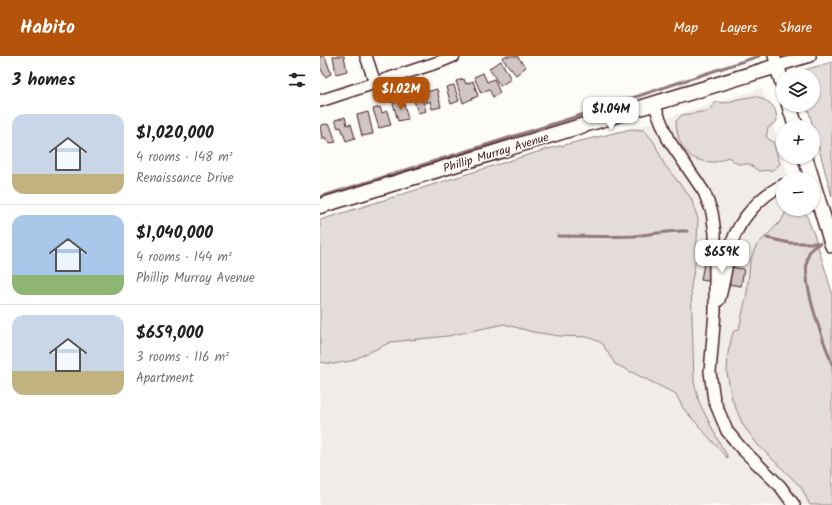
<!DOCTYPE html>
<html lang="en">
<head>
<meta charset="utf-8">
<style>
  :root { --surface:#fff; --page:#f6f6f6; --text:#222; --muted:#767676; --line:#e0e0e0; --accent:#b45309 }
  body { margin:0; font-family:Kalam,sans-serif; background:var(--page); color:var(--text); height:100vh; display:flex; flex-direction:column; font-size:15px; white-space:nowrap }
  * { box-sizing:border-box; margin:0 }
  p { font-size:13px; color:var(--muted) }
  .icon { flex:none; width:22px; height:22px; fill:none; stroke:currentColor; stroke-width:2; stroke-linecap:round; stroke-linejoin:round }
  .map { position:relative; flex:1; overflow:hidden }
  .panel { display:flex; flex-direction:column; background:var(--surface); width:320px }
  .panel>* { flex:none }
  .tools { position:absolute; left:456px; top:12px; display:grid; gap:8px }
  .tools a { display:grid; place-items:center; width:44px; height:44px; border-radius:50%; background:var(--surface); box-shadow:0 1px 3px #0004; font-size:20px }
  .price { position:absolute; translate:-50% -34px; padding:0 9px; border-radius:8px; background:#fff; color:#222; font-size:13px; line-height:26px; filter:drop-shadow(0 1px 2px #0008) }
  .price::after { content:''; position:absolute; left:50%; top:24px; width:12px; height:9px; margin-left:-6px; background:inherit; clip-path:polygon(0 0,100% 0,50% 100%) }
  .price.current { background:var(--accent); color:#fff }
  ul { padding:0; list-style:none }
  li { display:flex; align-items:center; gap:12px; height:100px; padding:0 12px }
  li+li { border-top:1px solid var(--line) }
  li span { display:grid; place-items:center; flex:none; width:112px; height:80px; border-radius:12px; color:#555 }
  li>.icon { margin-inline-start:auto }
  span .icon { width:48px; height:48px; fill:#fffc; stroke-width:1 }
  li b { font-size:17px }
  h2 { display:flex; justify-content:space-between; align-items:center; height:48px; padding:0 12px; font-size:17px }
  header { display:flex; align-items:center; gap:24px; box-sizing:border-box; height:56px; padding:0 20px; background:var(--accent); color:#fff }
  header strong { font-size:19px }
  nav { display:flex; gap:22px; margin-inline-start:auto; font-size:14px }
  main { display:flex; flex:1; min-height:0 }
  .map>svg:first-child { display:block }
  .built { fill:#f0ece8 }
  .green { fill:#e3dcda; stroke:#967e82 }
  .lines { fill:none; stroke-linecap:round; stroke-linejoin:round }
  .stream { stroke:#91777b; stroke-width:3 }
  .building { fill:#d0c5c4; stroke:#4a1f2b }
  .minor-casing { stroke:#4a1f2b; stroke-width:14 }
  .major-casing { stroke:#4a1f2b; stroke-width:17 }
  .minor { stroke:#fdfcf7; stroke-width:11 }
  .major { stroke:#fdfcf7; stroke-width:14 }
  .labels { text-anchor:middle; dominant-baseline:central; stroke-width:3; stroke-linejoin:round; paint-order:stroke }
  .street-label { font-size:12px; fill:#4a1f2b; stroke:#fdfcf7 }
</style>
</head>
<body>
<header>
<strong>Habito</strong>
<nav><a>Map</a><a>Layers</a><a>Share</a></nav>
</header>
<main>
<section class="panel">
<h2>3 homes<svg class="icon" aria-label="filters" viewBox="0 0 24 24"><path d="M4 7h16M4 17h16"/><circle cx="9" cy="7" r="2"/><circle cx="15" cy="17" r="2"/></svg></h2>
<ul>
<li><span style="background:linear-gradient(#c9d6e8 75%,#c2b280 0)"><svg class="icon" aria-label="home" viewBox="0 0 24 24"><path d="M3 11l9-7 9 7M6 9v11h12V9"/></svg></span><div><b>$1,020,000</b><p>4 rooms · 148 m²</p><p>Renaissance Drive</p></div></li>
<li><span style="background:linear-gradient(#a9c7e8 75%,#8fb573 0)"><svg class="icon" aria-label="home" viewBox="0 0 24 24"><path d="M3 11l9-7 9 7M6 9v11h12V9"/></svg></span><div><b>$1,040,000</b><p>4 rooms · 144 m²</p><p>Phillip Murray Avenue</p></div></li>
<li><span style="background:linear-gradient(#c9d6e8 70%,#c2b280 0)"><svg class="icon" aria-label="home" viewBox="0 0 24 24"><path d="M3 11l9-7 9 7M6 9v11h12V9"/></svg></span><div><b>$659,000</b><p>3 rooms · 116 m²</p><p>Apartment</p></div></li>
</ul>
</section>
<div class="map">
<svg width="512" height="449" viewBox="0 0 512 449">
  <rect width="100%" height="100%" fill="#fdfcf7"/>
  <filter id="ink" filterUnits="userSpaceOnUse"><feTurbulence type="fractalNoise" baseFrequency=".025" numOctaves="2"/><feDisplacementMap in="SourceGraphic" scale="8" xChannelSelector="R" yChannelSelector="G"/><feConvolveMatrix kernelMatrix="1 2 1 2 8 2 1 2 1" color-interpolation-filters="sRGB"/></filter>
  <g filter="url(#ink)">
    <path class="built" d="M442,32L469,123H463V153H479L512,449H0V171Z"/>
    <path class="green" d="M512,6V141L487,49H493V19H483L484,14Z
      M436,40C451,47 456,48 457,65L448,72L446,81L453,86L460,108L453,114L439,115L429,108H418L408,101C404,103 398,106 394,106C367,107 357,88 356,65L362,59L388,55L396,46L406,47L418,43Z
      M311,73L324,74L334,86L344,108L371,142L378,163L376,203L371,229L374,326L379,346L400,388L407,399V402L363,352L356,338L295,308L282,287L268,281L240,280L213,276L184,268L128,280L71,286L31,305L13,308L0,306V164L227,93Z
      M467,153H484L495,181L512,236V449H490L481,431L438,389L423,369L412,343L407,317L408,297L413,276L419,273L427,237L430,205L436,190L462,164Z"/>
    <g class="lines">
      <path class="stream" d="M0,141L255,61L439,0
        M238,180C264,180 289,181 315,180C333,178 349,174 367,175
        M447,182L470,187H500
        M500,187C497,189 492,192 490,195C477,219 503,283 512,308"/>
    </g>
    <path class="building" d="M0,0H5L11,18L5,21L0,11Z
      M13,0H24L27,15L16,18Z
      M185,0H197L206,11L196,19L182,2Z
      M181,5L191,23L180,30L169,12Z
      M163,17L167,26L174,23L180,37L173,41L169,33L161,37L154,21Z
      M144,23L146,28L153,25L158,40L143,47L136,25Z
      M134,29L139,45L131,48L126,31Z
      M117,33L121,51L112,53L110,45L106,47L103,37Z
      M101,39L106,55L98,57L93,41Z
      M83,44L88,63L78,65L73,47Z
      M60,51L62,57L67,55L71,69L59,72L53,53Z
      M48,56L53,78L42,80L37,59Z
      M25,61L27,69L31,68L35,82L26,85L21,71L18,72L15,64Z
      M5,68L10,69L16,86L10,87L9,85H7L5,81L2,83L0,70Z
      M384,207L424,213L421,230L381,224Z"/>
    <g class="lines">
      <g class="minor-casing">
        <path id="minor" d="M46,0L55,27
          M454,0L457,10L490,0
          M0,45L122,5L134,0
          M334,48L348,83L384,136L392,156L395,177V256L390,316L394,344L407,375L421,392L460,430L474,449
          M399,244C405,225 406,205 412,186C420,163 441,139 463,129"/>
      </g>
      <g class="major-casing">
        <path id="major" d="M469,49L476,71
          M485,101L492,123
          M493,127L512,189
          M0,150L457,10L463,29"/>
      </g>
      <use href="#minor" class="minor"/>
      <use href="#major" class="major"/>
    </g>
  </g>
  <g class="labels">
    <g class="street-label">
      <text transform="translate(176 97) rotate(-17)">Phillip Murray Avenue</text>
    </g>
  </g>
</svg>
<div class="tools">
<a><svg class="icon" aria-label="layers" viewBox="0 0 24 24"><path d="M12 4l9 5-9 5-9-5zM3 14l9 5 9-5"/></svg></a>
<a>+</a>
<a>−</a>
</div>
<b class="price current" style="left:81px;top:55px">$1.02M</b>
<b class="price" style="left:291px;top:75px">$1.04M</b>
<b class="price" style="left:402px;top:218px">$659K</b>
</div>
</main>
</body>
</html>
